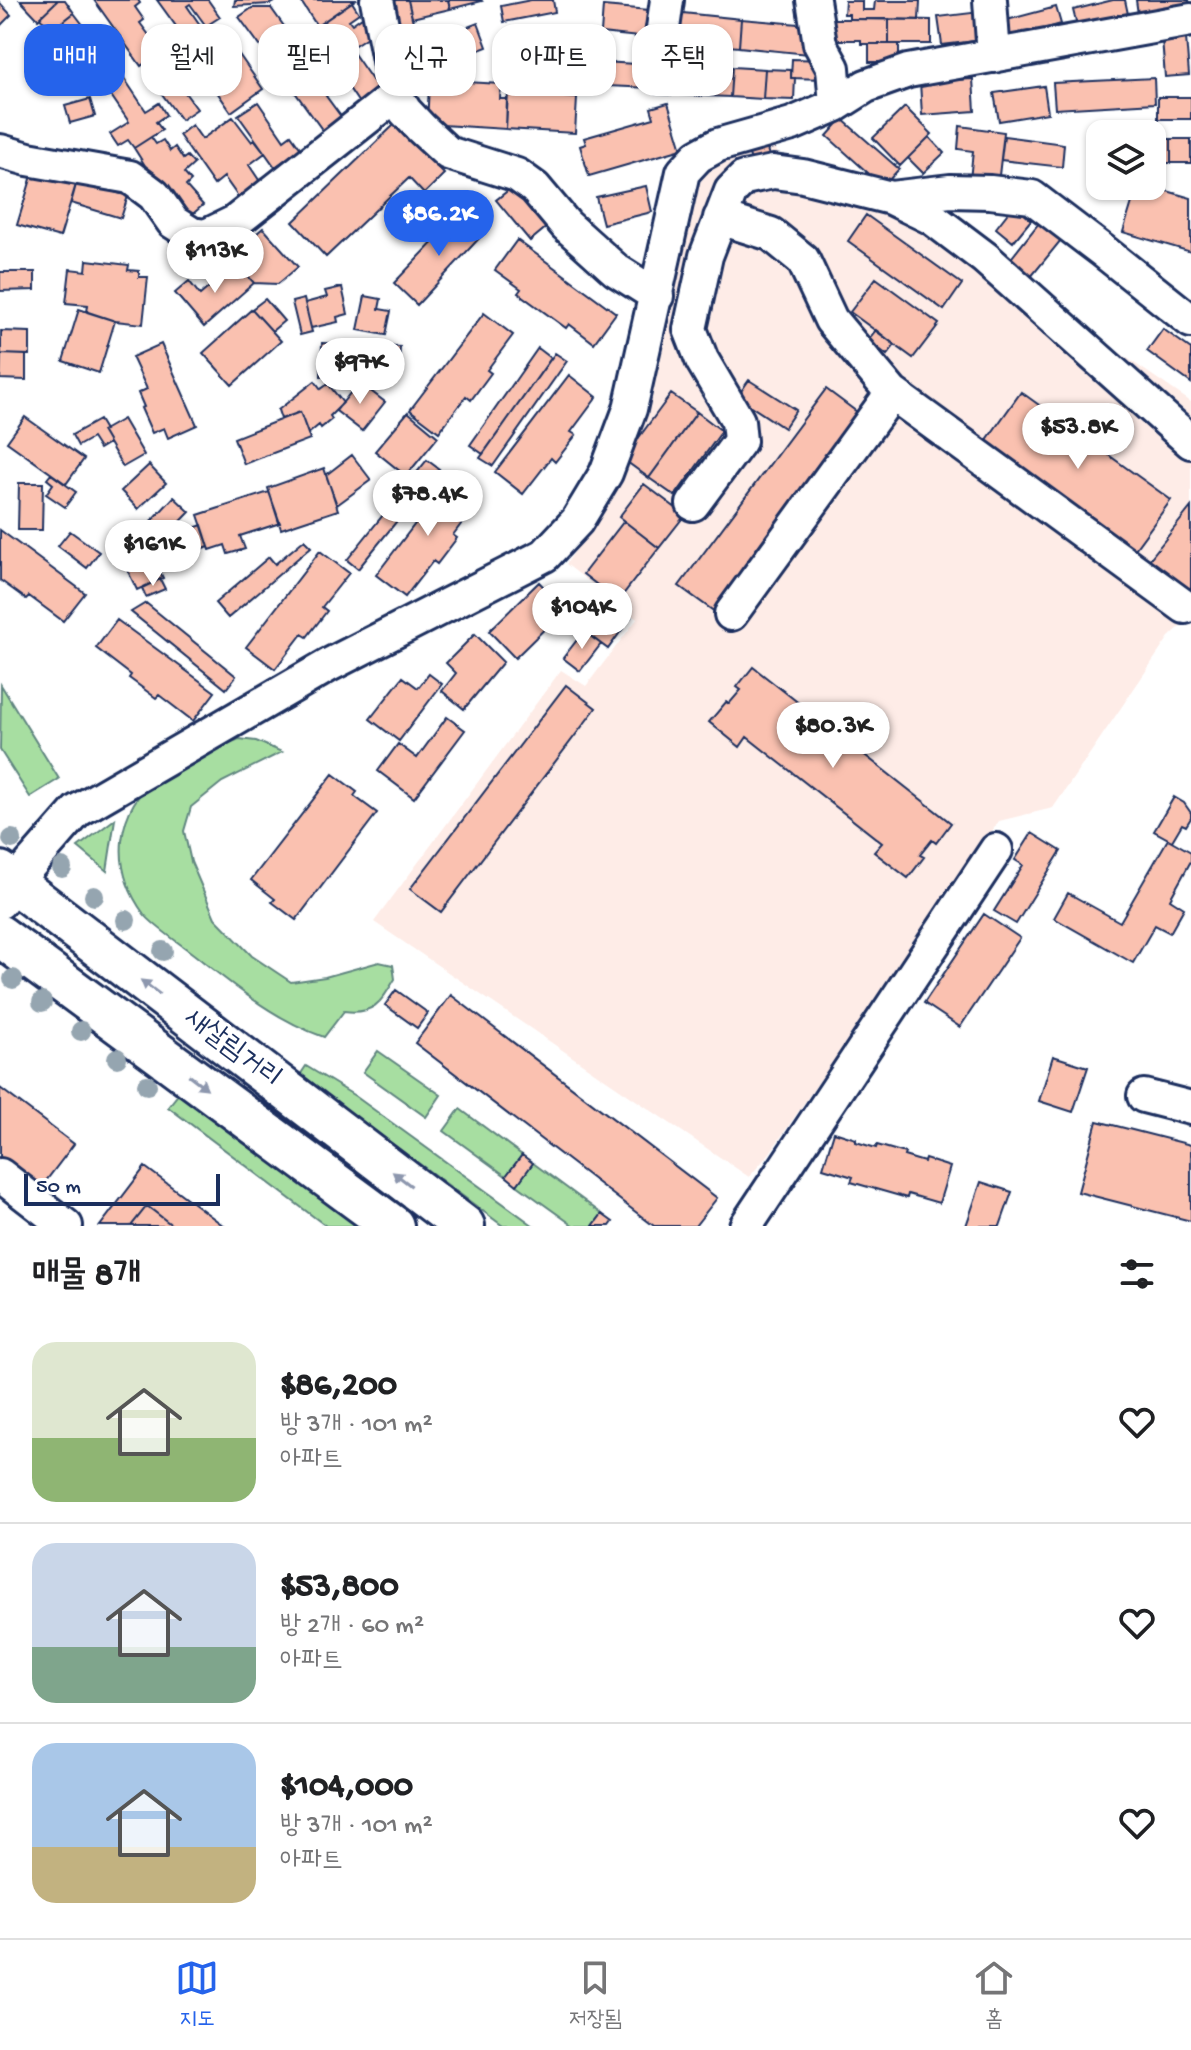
<!DOCTYPE html>
<html lang="ko">
<head>
<meta charset="utf-8">
<style>
  :root { --surface:#fff; --page:#f2f2f2; --text:#202124; --muted:#757577; --line:#e0e0e0; --accent:#2563eb }
  body { margin:0; font-family:"Gochi Hand","Poor Story",sans-serif; background:var(--page); color:var(--text); height:100vh; display:flex; flex-direction:column; font-size:30px; white-space:nowrap }
  * { box-sizing:border-box; margin:0 }
  p { font-size:26px; color:var(--muted) }
  .icon { flex:none; width:44px; height:44px; fill:none; stroke:currentColor; stroke-width:2; stroke-linecap:round; stroke-linejoin:round }
  .map { position:relative; height:1226px; overflow:hidden }
  .sheet { display:flex; flex-direction:column; background:var(--surface); flex:1 }
  .sheet>* { flex:none }
  .top-card { position:absolute; left:24px; top:24px; width:1144px; height:72px; display:flex; gap:16px }
  .buttons { position:absolute; left:1086px; top:120px; display:grid; gap:16px }
  .buttons a { display:grid; place-items:center; width:80px; height:80px; border-radius:16px; background:var(--surface); box-shadow:0 2px 6px #0004; font-size:40px }
  .scale { position:absolute; left:24px; bottom:20px; width:196px; box-sizing:border-box; padding-left:8px; border:4px solid #1b2f5e; border-top:0; font-size:22px; line-height:28px; white-space:nowrap; color:#1b2f5e; -webkit-text-stroke:6px #fff; paint-order:stroke }
  .price { position:absolute; translate:-50% -68px; padding:0 18px; border-radius:28px; background:#fff; color:#222; font-size:26px; line-height:52px; filter:drop-shadow(0 2px 4px #0008) }
  .price::after { content:''; position:absolute; left:50%; top:48px; width:24px; height:18px; margin-left:-12px; background:inherit; clip-path:polygon(0 0,100% 0,50% 100%) }
  .price.current { background:var(--accent); color:#fff }
  ul { padding:0; list-style:none }
  li { display:flex; align-items:center; gap:24px; height:200px; padding:0 32px }
  li+li { border-top:2px solid var(--line) }
  li span { display:grid; place-items:center; flex:none; width:224px; height:160px; border-radius:24px; color:#555 }
  li>.icon { margin-inline-start:auto }
  span .icon { width:96px; height:96px; fill:#fffc; stroke-width:1 }
  li b { font-size:34px }
  h2 { display:flex; justify-content:space-between; align-items:center; height:96px; padding:0 32px; font-size:34px }
  .pill { padding:0 28px; border-radius:24px; background:var(--surface); box-shadow:0 2px 6px #0004; font-size:28px; line-height:72px }
  .pill.current { background:var(--accent); color:#fff }
  .menu { display:flex; justify-content:space-around; align-items:center; height:112px; border-top:2px solid var(--line); background:var(--surface); font-size:22px; color:var(--muted) }
  .menu a { display:grid; justify-items:center; gap:4px }
  .menu .current { color:var(--accent) }
  .map>svg:first-child { display:block }
  .built { fill:#feece7 }
  .green { fill:#a7dea1; stroke:#618680; stroke-width:2 }
  .building { fill:#fac1b0; stroke:#1b2f5e; stroke-width:2 }
  .lines { fill:none; stroke-linecap:round; stroke-linejoin:round }
  .minor-casing { stroke:#1b2f5e; stroke-width:38 }
  .major-casing { stroke:#1b2f5e; stroke-width:46 }
  .minor { stroke:#fff; stroke-width:32 }
  .major { stroke:#fff; stroke-width:40 }
  .tree { fill:#95a5b0 }
  .oneway { fill:#8d97ae }
  .labels { text-anchor:middle; dominant-baseline:central; stroke-width:6; stroke-linejoin:round; paint-order:stroke }
  .street-label { font-size:28px; fill:#1b2f5e; stroke:#fff }
</style>
</head>
<body>
<div class="map">
<svg width="1191" height="1226" viewBox="0 0 1191 1226">
  <rect width="100%" height="100%" fill="#fff"/>
  <filter id="ink" filterUnits="userSpaceOnUse"><feTurbulence type="fractalNoise" baseFrequency=".0125" numOctaves="2"/><feDisplacementMap in="SourceGraphic" scale="16" xChannelSelector="R" yChannelSelector="G"/><feConvolveMatrix kernelMatrix="1 2 1 2 8 2 1 2 1" color-interpolation-filters="sRGB"/></filter>
  <g filter="url(#ink)">
    <path class="built" d="M771,139L782,162L853,181L1027,289L1191,402V617L1169,637L1053,808L999,821L769,1154L749,1177L374,922L561,670L586,686L637,619L566,564L601,514L621,454L696,172Z"/>
    <path class="green" d="M1,685L59,779L30,797L0,750Z
      M239,739L256,741L282,752L222,782L191,807L184,831L191,862L215,918L252,956L291,982L325,977L379,962L393,965L395,979C381,1002 374,1015 344,1011L324,1037C278,1021 239,990 201,960C187,948 154,927 144,914C110,868 114,809 161,774C181,760 216,749 239,739Z
      M115,819L107,871L78,847Z
      M378,1051L441,1095L426,1117L363,1072Z
      M306,1066L355,1096L534,1226H503L300,1075Z
      M180,1092L357,1226H326L168,1107Z
      M460,1109L522,1155L506,1176L444,1131Z
      M533,1163L602,1214L593,1226H574L517,1185Z"/>
    <path class="building" d="M20,0H58L38,19Z
      M58,0H65L74,13L51,31L40,17Z
      M94,0H138L140,3L135,7L144,20L140,23L161,51L141,66Z
      M157,0H208L220,17L206,26L190,4L187,6L205,32L189,44Z
      M235,0H278L270,4L234,6Z
      M300,0H355L317,26Z
      M384,0H408L414,26L392,31Z
      M408,0H448L450,9L412,18Z
      M448,0H481L482,1L450,9Z
      M531,0H553L555,12L504,22L501,6Z
      M1113,0H1125L1128,14L1077,26L1073,10Z
      M1136,0H1189L1190,6L1138,14Z
      M845,1H862V10H874L875,1H920L919,20L849,19V14H844Z
      M352,2L359,13L349,20L352,24L362,17L373,33L338,56L317,26Z
      M0,3L11,15L0,26Z
      M603,6L661,11L658,39L601,33Z
      M1056,7L1061,24L1008,39L1003,21Z
      M252,8H271L291,36L266,54L239,17Z
      M988,11L992,39L942,45L938,17Z
      M673,12L741,19L739,47L670,41Z
      M74,13L87,30L63,48L51,31Z
      M741,19L810,25L808,54L739,47Z
      M825,19H889V44H861V40H824Z
      M889,19L931,20V44H889Z
      M478,23L487,47L471,53L462,29Z
      M462,29L471,53L448,61L450,64L403,79L394,51Z
      M222,30L263,89L231,112L190,53Z
      M291,36L308,60L280,81L262,57Z
      M1186,38L1189,75L1165,77L1162,39Z
      M509,40L546,42L545,52L580,54L578,80L498,76L499,60L507,61Z
      M869,44H899V62H869Z
      M350,48L379,90L359,103L331,61Z
      M110,57L146,111L159,103L166,115L156,122L162,130L134,148L128,140L118,146L110,134L129,122L93,69Z
      M792,59L825,60L824,79L791,78Z
      M308,60L331,91L326,96L345,122L326,135L284,77Z
      M586,61L652,65L651,88L585,85Z
      M657,64L732,67L730,97L655,94Z
      M732,67L765,69L763,99L730,97Z
      M765,69L791,70V78H795L794,100L763,99Z
      M1154,78L1155,103L1055,109L1053,83Z
      M973,79L975,111L922,115L920,82Z
      M447,81L501,84L500,99H507L506,129L427,124L429,85L447,86Z
      M178,83L197,109L181,120L162,94Z
      M1044,86L1048,113L999,121L994,93Z
      M508,93L577,98L575,133L506,129Z
      M1158,97H1191V119H1158Z
      M90,99L95,116L70,123L65,106Z
      M258,102L284,140L291,135L301,149L275,167L238,115Z
      M668,103L682,149L589,176L580,146L586,144L584,138L654,118L651,108Z
      M905,107L932,134L900,166L873,138Z
      M233,117L252,142L255,140L265,153L249,165L261,183L239,198L224,177L214,185L179,135L192,125L202,139Z
      M842,119L899,169L888,181H877L827,136Z
      M395,124L444,174L424,194L409,178L326,257L293,222Z
      M960,126L1004,132L998,184L970,180L973,151L958,149Z
      M1004,136L1064,144L1062,167L1001,160Z
      M151,137L156,144L163,140L170,151L175,147L183,159L187,156L194,164L184,173L191,181L186,186L203,205L187,219L156,183L134,148Z
      M929,137L944,153L923,173L908,158Z
      M1152,139H1171V163H1152Z
      M1171,139H1191V163H1171Z
      M766,146L771,162L754,168L748,152Z
      M34,169L77,181L60,237L17,225Z
      M77,181L128,196L121,218L71,203Z
      M515,185L548,226L530,241L496,200Z
      M646,186L652,212L603,224L596,197Z
      M1137,186H1150L1191,198V252L1123,232Z
      M1014,205L1031,220L1013,242L996,228Z
      M463,211L485,232L417,305L394,283Z
      M866,215L962,284L944,310L848,241Z
      M1039,223L1061,240L1026,283L1005,266Z
      M263,228L298,267L278,284L254,283L230,256Z
      M517,240L616,313L594,343L569,324L566,328L518,293L521,289L495,270Z
      M224,248L237,263L221,276L209,262Z
      M87,260L129,265L128,270L139,271V277H148L143,324L115,321L87,312L88,305L66,303L70,269L86,271Z
      M237,263L254,283L204,327L175,293L189,281L200,295Z
      M0,272H35V290L0,291Z
      M876,278L939,324L913,358L850,312Z
      M342,287L348,314L337,317L338,322L311,328L305,303L327,297L325,291Z
      M365,296L381,299L379,309L391,311L386,335L358,330Z
      M265,299L284,321L272,331L252,309Z
      M304,299L312,332L300,335L292,302Z
      M79,309L115,321L99,373L63,361Z
      M252,309L281,341L232,385L203,353Z
      M484,313L513,335L487,370L491,373L471,400L466,396L439,432L410,410Z
      M1163,329L1191,349V383L1147,351Z
      M876,330L895,345L887,355L868,340Z
      M1,331L30,332V355L1,354Z
      M322,343L400,347L398,379L321,376Z
      M161,344L197,425L168,438L164,428L152,433L141,408L144,407L138,393L147,389L132,357Z
      M538,348L551,358L483,454L470,445Z
      M555,353L567,361L493,466L480,458Z
      M1,354L26,355V380L0,379Z
      M569,375L597,397L571,432L576,435L555,462L551,458L523,494L495,472Z
      M749,380L796,410L784,428L737,397Z
      M315,381L321,389L328,384L343,403L330,416L332,419L321,428L319,425L308,434L300,412L281,419L278,410Z
      M359,382L385,402L362,431L336,411Z
      M826,389L861,415L715,612L679,586Z
      M1021,392L1171,500L1135,549L986,441Z
      M671,394L697,412L649,478L623,459Z
      M300,412L310,439L244,464L234,438Z
      M408,412L438,437L406,476L375,451Z
      M697,412L722,431L675,496L649,478Z
      M25,417L84,459L66,484L7,442Z
      M123,419L144,455L123,467L102,431Z
      M99,420L105,430L102,431L109,443L99,449L92,438L78,446L72,435Z
      M352,455L371,480L337,505L326,475Z
      M427,460L439,469L358,569L347,560Z
      M149,465L166,483L138,509L121,491Z
      M324,468L338,510L281,529L268,488Z
      M51,474L76,492L65,507L46,494L53,484L47,479Z
      M450,478L479,500L453,535L457,538L437,564L433,561L405,597L376,575Z
      M19,483H43L42,530H18Z
      M644,484L685,515L659,548L619,517Z
      M269,492L280,523L240,536L245,549L228,554L225,545L210,550L198,515Z
      M174,497L190,512L161,542L146,527Z
      M1191,507V601L1145,565Z
      M624,521L659,548L618,601L583,574Z
      M202,525L209,547L181,556L174,535Z
      M0,530L85,593L63,621L29,596L26,599L0,580Z
      M70,531L99,552L87,568L58,546Z
      M144,538L163,578L137,590L118,551Z
      M304,540L311,547L228,618L215,603L269,557L275,564Z
      M320,551L349,573L322,607L327,611L307,637L302,634L275,669L246,647Z
      M160,579L165,589L146,597L142,588Z
      M539,582L565,609L515,658L489,631Z
      M601,596L631,617L608,649L578,627Z
      M146,603L236,676L226,689L131,612Z
      M117,620L215,692L193,721L159,695L156,698L129,678L131,675L96,648Z
      M584,631L601,644L580,671L563,658Z
      M475,634L503,662L464,709L442,691L456,673L446,663Z
      M753,667L951,823L936,843L932,840L920,855L924,857L908,878L874,852L882,843L747,737L740,747L709,722L726,702L729,704L741,690L737,687Z
      M429,674L442,684L399,741L370,719L403,677L418,688Z
      M566,685L596,708L441,912L410,889Z
      M447,717L465,730L414,798L378,771L398,744L417,758Z
      M333,774L357,792L354,796L377,813L296,920L272,902L275,899L251,880Z
      M1174,797L1184,803L1191,813V818L1186,826L1182,824L1172,841L1154,831Z
      M1032,833L1061,851L1016,924L994,911L1023,865L1015,860Z
      M1168,839L1191,852V861L1170,899L1184,908L1170,933L1155,925L1133,963L1054,918L1068,893L1120,922Z
      M984,914L1020,938L960,1027L924,1003Z
      M396,990L428,1013L417,1028L385,1005Z
      M451,995L717,1198L695,1226H654L415,1043Z
      M1053,1056L1088,1067L1073,1112L1039,1101Z
      M0,1088L74,1144L39,1190L0,1160Z
      M1097,1121L1191,1145V1221L1078,1192Z
      M834,1132L856,1139V1142L876,1148L877,1145L905,1153L904,1156L924,1162L925,1159L950,1167L939,1203L908,1194L907,1198L851,1182L853,1177L823,1168Z
      M522,1155L533,1163L517,1185L506,1176Z
      M145,1167L224,1226H173L147,1206L131,1226H100Z
      M981,1182L1012,1192L1000,1226H966Z
      M147,1206L173,1226H131Z
      M602,1214L613,1222L610,1226H593Z"/>
    <g class="lines">
      <g class="minor-casing">
        <path id="minor" d="M377,0L396,95L405,111L421,128L448,153L517,175L535,188L566,225L616,270L657,296
          M813,0L820,44L833,68L836,105
          M990,0L994,56
          M659,57L667,0
          M0,151L28,159L130,177L154,195L173,222L192,234L206,236L235,222L396,95
          M891,198L932,218L985,258L1191,442
          M720,218L771,234L803,260L831,320L892,393L731,614
          M892,393L1185,607
          M693,504L740,441L738,421L702,360L690,329L706,256L731,191L744,178L773,172L803,176L891,198L950,191L990,192L1032,197L1103,251L1191,321
          M0,902L14,883L77,811L329,665L545,555L577,521L606,473L630,409L683,172L698,156L718,145L792,124L836,105L866,86L908,71L1191,20
          M1144,1096L1191,1108
          M0,1175L66,1226
          M746,1226L996,850"/>
      </g>
      <g class="major-casing">
        <path id="major" d="M0,872L464,1226
          M0,936L393,1226"/>
      </g>
      <use href="#minor" class="minor"/>
      <use href="#major" class="major"/>
    </g>
    <g class="tree">
      <circle cx="12" cy="839" r="10"/>
      <circle cx="62" cy="868" r="10"/>
      <circle cx="94" cy="896" r="10"/>
      <circle cx="126" cy="920" r="10"/>
      <circle cx="163" cy="951" r="10"/>
      <circle cx="13" cy="979" r="10"/>
      <circle cx="42" cy="1002" r="10"/>
      <circle cx="81" cy="1031" r="10"/>
      <circle cx="117" cy="1058" r="10"/>
      <circle cx="147" cy="1085" r="10"/>
    </g>
    <defs><path id="oneway-solid" d="M-6-.8H1V-3.2L6.5 0L1 3.2V.8H-6Z" transform="scale(2)"/></defs>
    <g class="oneway">
      <use href="#oneway-solid" transform="translate(150 987) rotate(-143)"/>
      <use href="#oneway-solid" transform="translate(198 1082) rotate(37)"/>
      <use href="#oneway-solid" transform="translate(402 1179) rotate(-143)"/>
    </g>
  </g>
  <g class="labels">
    <g class="street-label">
      <text transform="translate(232 1049) rotate(37)">새살림거리</text>
    </g>
  </g>
</svg>
<div class="buttons">
<a><svg class="icon" aria-label="layers" viewBox="0 0 24 24"><path d="M12 4l9 5-9 5-9-5zM3 14l9 5 9-5"/></svg></a>
</div>
<div class="scale">50 m</div>
<b class="price current" style="left:439px;top:258px">$86.2K</b>
<b class="price" style="left:215px;top:295px">$113K</b>
<b class="price" style="left:360px;top:406px">$97K</b>
<b class="price" style="left:1078px;top:471px">$53.8K</b>
<b class="price" style="left:428px;top:538px">$78.4K</b>
<b class="price" style="left:153px;top:588px">$161K</b>
<b class="price" style="left:582px;top:651px">$104K</b>
<b class="price" style="left:833px;top:770px">$80.3K</b>
<div class="top-card">
<a class="pill current">매매</a>
<a class="pill">월세</a>
<a class="pill">필터</a>
<a class="pill">신규</a>
<a class="pill">아파트</a>
<a class="pill">주택</a>
</div>
</div>
<section class="sheet">
<h2>매물 8개<svg class="icon" aria-label="filters" viewBox="0 0 24 24"><path d="M4 7h16M4 17h16"/><circle cx="9" cy="7" r="2"/><circle cx="15" cy="17" r="2"/></svg></h2>
<ul>
<li><span style="background:linear-gradient(#dfe7d0 60%,#8fb573 0)"><svg class="icon" aria-label="home" viewBox="0 0 24 24"><path d="M3 11l9-7 9 7M6 9v11h12V9"/></svg></span><div><b>$86,200</b><p>방 3개 · 101 m²</p><p>아파트</p></div><svg class="icon" aria-label="heart" viewBox="0 0 24 24"><path d="M12 20l-8-8c-3-5 5-10 8-4 3-6 11-1 8 4z"/></svg></li>
<li><span style="background:linear-gradient(#c9d6e8 65%,#7fa58c 0)"><svg class="icon" aria-label="home" viewBox="0 0 24 24"><path d="M3 11l9-7 9 7M6 9v11h12V9"/></svg></span><div><b>$53,800</b><p>방 2개 · 60 m²</p><p>아파트</p></div><svg class="icon" aria-label="heart" viewBox="0 0 24 24"><path d="M12 20l-8-8c-3-5 5-10 8-4 3-6 11-1 8 4z"/></svg></li>
<li><span style="background:linear-gradient(#a9c7e8 65%,#c2b280 0)"><svg class="icon" aria-label="home" viewBox="0 0 24 24"><path d="M3 11l9-7 9 7M6 9v11h12V9"/></svg></span><div><b>$104,000</b><p>방 3개 · 101 m²</p><p>아파트</p></div><svg class="icon" aria-label="heart" viewBox="0 0 24 24"><path d="M12 20l-8-8c-3-5 5-10 8-4 3-6 11-1 8 4z"/></svg></li>
</ul>
</section>
<nav class="menu">
<a class="current"><svg class="icon" aria-label="map" viewBox="0 0 24 24"><path d="M3 6l6-2 6 2 6-2v14l-6 2-6-2-6 2zM9 4v14M15 6v14"/></svg>지도</a>
<a><svg class="icon" aria-label="saved" viewBox="0 0 24 24"><path d="M7 4h10v16l-5-4-5 4z"/></svg>저장됨</a>
<a><svg class="icon" aria-label="home" viewBox="0 0 24 24"><path d="M3 11l9-7 9 7M6 9v11h12V9"/></svg>홈</a>
</nav>
</body>
</html>
